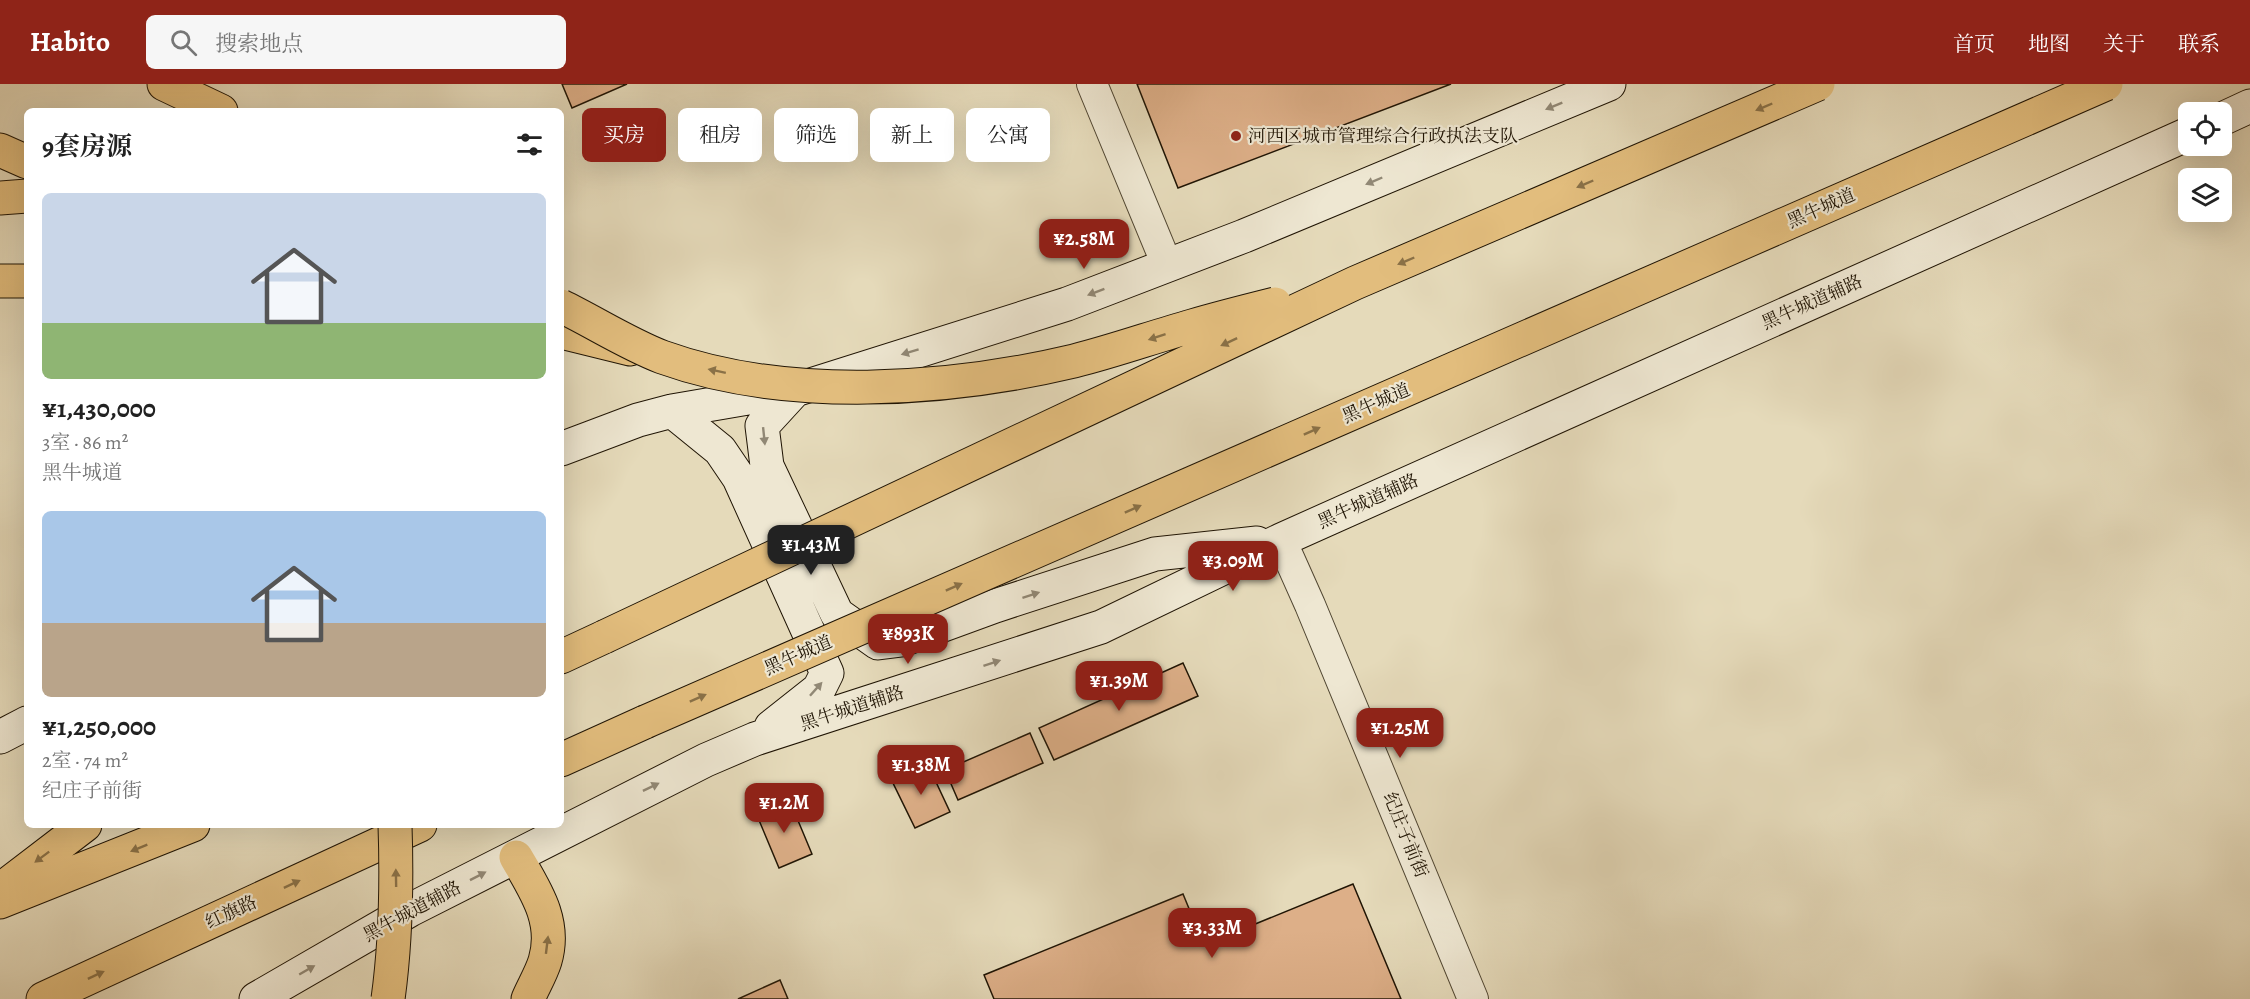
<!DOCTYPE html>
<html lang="zh">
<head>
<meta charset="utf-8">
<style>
  :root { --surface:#fff; --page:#f6f6f6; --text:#222; --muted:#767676; --accent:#8f2418 }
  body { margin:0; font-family:Alegreya,"Noto Serif SC",serif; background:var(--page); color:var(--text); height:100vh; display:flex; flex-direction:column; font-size:22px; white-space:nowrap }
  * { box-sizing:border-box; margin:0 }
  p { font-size:20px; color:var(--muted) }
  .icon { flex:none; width:33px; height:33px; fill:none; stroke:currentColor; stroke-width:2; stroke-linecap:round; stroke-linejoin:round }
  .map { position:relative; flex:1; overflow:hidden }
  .panel { position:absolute; left:24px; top:24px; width:540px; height:720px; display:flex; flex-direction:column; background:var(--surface); border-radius:9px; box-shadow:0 6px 24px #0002 }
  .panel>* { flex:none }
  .banner { position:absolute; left:582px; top:24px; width:570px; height:54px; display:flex; gap:12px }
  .buttons { position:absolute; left:2178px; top:18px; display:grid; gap:12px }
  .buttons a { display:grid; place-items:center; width:54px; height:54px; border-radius:9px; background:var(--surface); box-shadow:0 6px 24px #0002; font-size:30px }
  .price { position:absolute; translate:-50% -51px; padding:0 14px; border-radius:12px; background:var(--accent); color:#fff; font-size:20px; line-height:39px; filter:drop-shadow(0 2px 3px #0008) }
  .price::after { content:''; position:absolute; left:50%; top:36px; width:18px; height:14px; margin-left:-9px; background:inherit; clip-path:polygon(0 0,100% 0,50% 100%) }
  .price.current { background:#222; color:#fff }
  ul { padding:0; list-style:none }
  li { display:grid; align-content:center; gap:12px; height:318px; padding:0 18px }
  li span { display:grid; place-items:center; height:186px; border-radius:9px; color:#555 }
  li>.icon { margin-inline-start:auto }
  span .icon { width:108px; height:108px; fill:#fffc; stroke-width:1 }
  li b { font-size:26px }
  h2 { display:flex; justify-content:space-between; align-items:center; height:72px; padding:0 18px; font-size:26px }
  .pill { padding:0 21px; border-radius:9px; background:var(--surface); box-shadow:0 6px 24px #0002; font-size:21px; line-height:54px }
  .pill.current { background:var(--accent); color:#fff }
  header { display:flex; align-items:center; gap:36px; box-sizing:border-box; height:84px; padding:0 30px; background:var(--accent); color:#fff }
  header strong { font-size:28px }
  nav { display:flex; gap:33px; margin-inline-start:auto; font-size:21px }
  .search { width:420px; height:54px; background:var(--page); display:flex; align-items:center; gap:15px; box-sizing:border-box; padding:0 21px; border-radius:9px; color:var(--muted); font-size:22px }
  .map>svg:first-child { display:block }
  .building { fill:#ddaf88; stroke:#1f1404; stroke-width:1.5 }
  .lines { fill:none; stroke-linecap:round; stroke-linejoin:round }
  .street-casing { stroke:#504632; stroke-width:32 }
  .secondary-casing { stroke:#1f1404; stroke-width:35 }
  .primary-casing { stroke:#1f1404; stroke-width:35 }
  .highway-casing { stroke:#1f1404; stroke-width:35 }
  .street { stroke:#eee7d2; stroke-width:30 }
  .secondary { stroke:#eee7d2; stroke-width:33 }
  .primary { stroke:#e2bd7d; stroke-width:33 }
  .highway { stroke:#e2bd7d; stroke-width:33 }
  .highway-bridge-casing { stroke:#1f1404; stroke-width:35; stroke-linecap:butt }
  .highway-bridge { stroke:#e2bd7d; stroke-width:33 }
  .oneway { fill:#918875 }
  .oneway2 { fill:#8a7147 }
  .poi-dot { fill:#8f2418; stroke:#eee7d2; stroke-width:2 }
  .labels { text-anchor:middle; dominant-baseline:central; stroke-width:4.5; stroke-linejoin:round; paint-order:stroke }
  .poi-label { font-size:18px; fill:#1f1404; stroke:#eee7d2; text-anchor:start }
  .street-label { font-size:18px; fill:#1f1404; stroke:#eee7d2 }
</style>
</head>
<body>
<header>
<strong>Habito</strong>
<div class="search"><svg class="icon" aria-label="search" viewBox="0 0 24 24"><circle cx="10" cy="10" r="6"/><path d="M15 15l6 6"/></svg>搜索地点</div>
<nav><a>首页</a><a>地图</a><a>关于</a><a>联系</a></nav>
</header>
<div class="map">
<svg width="2250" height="915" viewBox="0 0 2250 915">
  <rect width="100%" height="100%" fill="#e5daba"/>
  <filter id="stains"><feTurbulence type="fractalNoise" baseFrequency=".00333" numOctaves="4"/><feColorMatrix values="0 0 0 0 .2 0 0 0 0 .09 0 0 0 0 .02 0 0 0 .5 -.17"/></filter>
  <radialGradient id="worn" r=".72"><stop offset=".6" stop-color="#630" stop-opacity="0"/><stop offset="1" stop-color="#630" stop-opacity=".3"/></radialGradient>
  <path class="building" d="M562,0H627L572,24Z
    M1137,0H1451L1178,104Z
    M1183,579L1198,612L1054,676L1039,644Z
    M1030,649L1043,679L958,716L945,686Z
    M928,681L950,728L915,744L892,697Z
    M789,715L812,770L779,784L756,729Z
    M1353,800L1401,915H994L984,891L1183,810L1204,861Z
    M780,896L788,915H738Z"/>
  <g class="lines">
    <g class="street-casing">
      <path id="street" d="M1092,0L1167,181
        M1281,456L1310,521L1473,915"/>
    </g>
    <g class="secondary-casing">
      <path id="secondary" d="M2222,35L2250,22
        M795,306L762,342L767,382L837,530L878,559L902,556L995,522L1155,470L1257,459
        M672,327L720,366L739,394L827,589L819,605L771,643
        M561,365L638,336L672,327L795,306L1067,220L1244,152L1609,0
        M0,653L27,639
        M256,915L410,826L706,676L755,655L1101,543L1281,456L2188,50"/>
    </g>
    <g class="primary-casing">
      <path id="primary" d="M516,773C535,806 557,837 545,877C541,890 533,903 528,915"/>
    </g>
    <g class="highway-casing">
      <path id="highway" d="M164,0L221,27
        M0,66L27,78
        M0,114L27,112
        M0,197H27
        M561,248L630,265
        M561,573L604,553
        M561,676L645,638
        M0,806L85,741
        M0,818L193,741
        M43,915L420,741"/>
    </g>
    <use href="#street" class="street"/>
    <use href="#secondary" class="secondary"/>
    <use href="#primary" class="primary"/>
    <use href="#highway" class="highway"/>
    <g class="highway-bridge-casing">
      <path id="highway-bridge" d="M561,222C594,238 628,260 662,273C787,318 947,307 1074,277C1114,267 1153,253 1192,242C1219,234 1247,227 1275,220
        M604,553L1355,199L1818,0
        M645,638L2106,0
        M388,915C396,857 397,800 395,741"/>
    </g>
    <use href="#highway-bridge" class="highway-bridge"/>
  </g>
  <defs><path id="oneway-solid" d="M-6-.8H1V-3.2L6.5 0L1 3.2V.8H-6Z" transform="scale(1.5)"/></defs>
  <g class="oneway">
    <use href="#oneway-solid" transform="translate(1554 22) rotate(158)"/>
    <use href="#oneway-solid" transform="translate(1374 97) rotate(157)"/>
    <use href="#oneway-solid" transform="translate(1096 208) rotate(159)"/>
    <use href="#oneway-solid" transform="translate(910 268) rotate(163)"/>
    <use href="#oneway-solid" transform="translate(764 352) rotate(84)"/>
    <use href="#oneway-solid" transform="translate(1031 511) rotate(-18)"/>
    <use href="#oneway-solid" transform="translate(992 579) rotate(-18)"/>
    <use href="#oneway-solid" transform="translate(816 605) rotate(-48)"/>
    <use href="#oneway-solid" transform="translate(651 703) rotate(-26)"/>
    <use href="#oneway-solid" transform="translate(478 792) rotate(-27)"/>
    <use href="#oneway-solid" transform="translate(307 886) rotate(-30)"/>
  </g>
  <g class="oneway2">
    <use href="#oneway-solid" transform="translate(1764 23) rotate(157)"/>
    <use href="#oneway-solid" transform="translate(1585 100) rotate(157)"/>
    <use href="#oneway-solid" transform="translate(1406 177) rotate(157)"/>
    <use href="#oneway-solid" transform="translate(1157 253) rotate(162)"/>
    <use href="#oneway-solid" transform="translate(1229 258) rotate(155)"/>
    <use href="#oneway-solid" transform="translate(717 287) rotate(-168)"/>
    <use href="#oneway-solid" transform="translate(1312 347) rotate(-24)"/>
    <use href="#oneway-solid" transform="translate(1133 425) rotate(-24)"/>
    <use href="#oneway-solid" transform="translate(954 503) rotate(-24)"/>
    <use href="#oneway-solid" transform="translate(698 614) rotate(-24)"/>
    <use href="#oneway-solid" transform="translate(139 764) rotate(158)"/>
    <use href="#oneway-solid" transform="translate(42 773) rotate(143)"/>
    <use href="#oneway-solid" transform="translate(396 794) rotate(-91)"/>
    <use href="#oneway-solid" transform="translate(292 800) rotate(-25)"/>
    <use href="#oneway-solid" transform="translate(547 861) rotate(-83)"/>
    <use href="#oneway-solid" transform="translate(96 891) rotate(-25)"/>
  </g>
  <circle class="poi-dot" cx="1236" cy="52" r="6"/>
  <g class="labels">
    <g class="poi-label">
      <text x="1248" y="52">河西区城市管理综合行政执法支队</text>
    </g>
    <g class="street-label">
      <text transform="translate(1821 124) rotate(-24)">黑牛城道</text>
      <text transform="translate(1812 218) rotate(-24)">黑牛城道辅路</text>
      <text transform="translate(1376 319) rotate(-24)">黑牛城道</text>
      <text transform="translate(1368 417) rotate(-24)">黑牛城道辅路</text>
      <text transform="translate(798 571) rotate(-24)">黑牛城道</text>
      <text transform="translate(852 624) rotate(-18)">黑牛城道辅路</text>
      <text transform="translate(1406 751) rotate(68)">纪庄子前街</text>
      <text transform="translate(412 827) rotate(-28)">黑牛城道辅路</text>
      <text transform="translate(231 828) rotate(-25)">红旗路</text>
    </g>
  </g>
  <rect width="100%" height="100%" filter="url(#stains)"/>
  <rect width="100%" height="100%" fill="url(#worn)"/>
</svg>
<div class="buttons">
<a><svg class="icon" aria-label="locate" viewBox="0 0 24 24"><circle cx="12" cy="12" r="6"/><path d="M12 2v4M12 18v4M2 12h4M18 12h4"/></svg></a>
<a><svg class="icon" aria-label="layers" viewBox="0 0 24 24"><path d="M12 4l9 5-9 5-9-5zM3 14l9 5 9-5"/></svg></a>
</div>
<b class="price" style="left:1084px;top:186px">¥2.58M</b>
<b class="price current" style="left:811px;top:492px">¥1.43M</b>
<b class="price" style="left:1233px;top:508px">¥3.09M</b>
<b class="price" style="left:908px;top:581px">¥893K</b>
<b class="price" style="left:1119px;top:628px">¥1.39M</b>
<b class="price" style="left:1400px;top:675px">¥1.25M</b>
<b class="price" style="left:921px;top:712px">¥1.38M</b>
<b class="price" style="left:784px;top:750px">¥1.2M</b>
<b class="price" style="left:1212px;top:875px">¥3.33M</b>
<div class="banner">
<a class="pill current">买房</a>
<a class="pill">租房</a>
<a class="pill">筛选</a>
<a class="pill">新上</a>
<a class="pill">公寓</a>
</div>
<section class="panel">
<h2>9套房源<svg class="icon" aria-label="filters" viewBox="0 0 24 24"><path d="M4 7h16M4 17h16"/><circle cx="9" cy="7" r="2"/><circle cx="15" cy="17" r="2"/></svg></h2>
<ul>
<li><span style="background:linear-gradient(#c9d6e8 70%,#8fb573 0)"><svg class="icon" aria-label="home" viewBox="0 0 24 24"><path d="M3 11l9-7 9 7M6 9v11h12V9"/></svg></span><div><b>¥1,430,000</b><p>3室 · 86 m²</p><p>黑牛城道</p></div></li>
<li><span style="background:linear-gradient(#a9c7e8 60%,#b9a48a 0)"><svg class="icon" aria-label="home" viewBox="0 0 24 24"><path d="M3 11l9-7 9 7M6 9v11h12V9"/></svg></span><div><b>¥1,250,000</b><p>2室 · 74 m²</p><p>纪庄子前街</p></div></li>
</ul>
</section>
</div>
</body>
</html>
